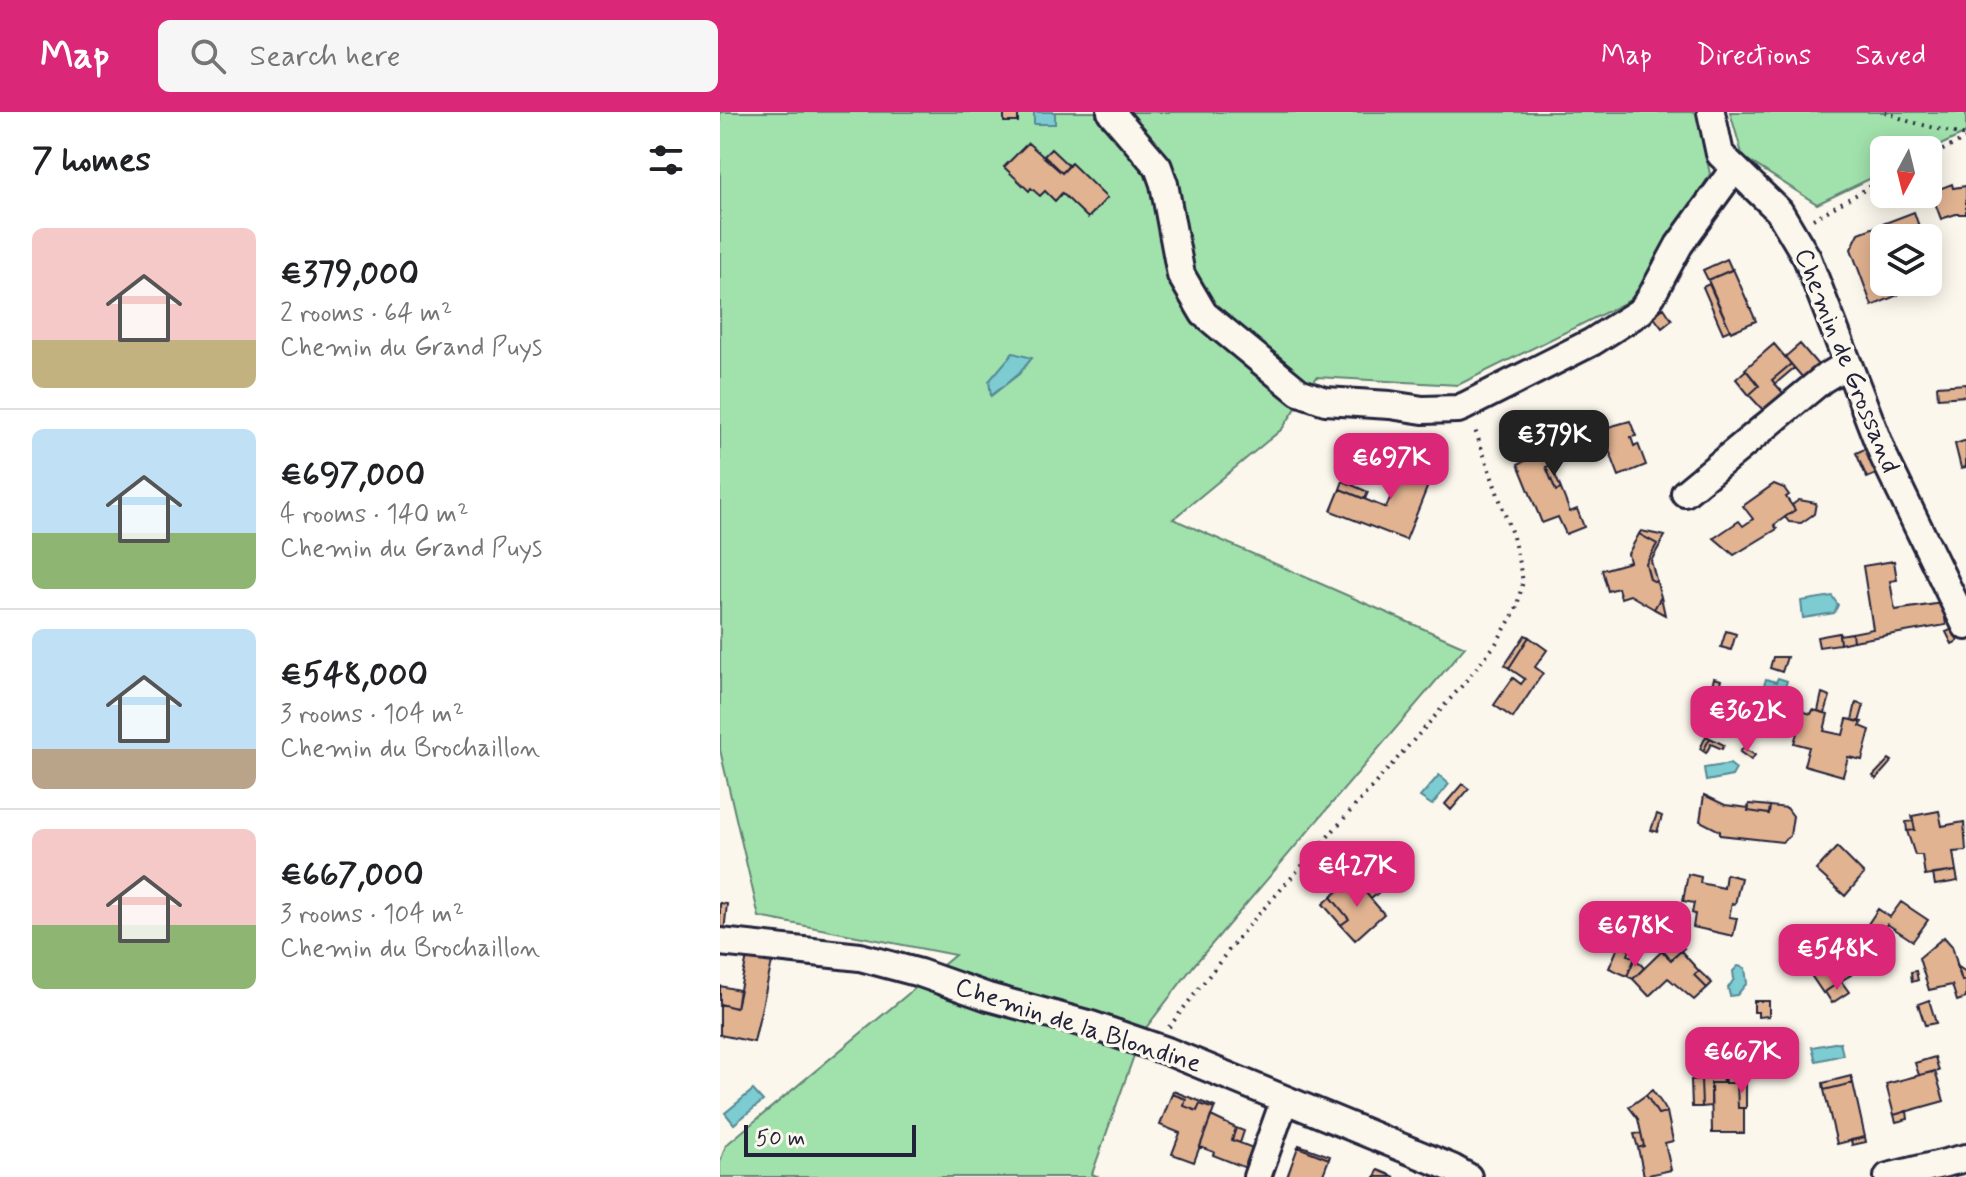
<!DOCTYPE html>
<html lang="en">
<head>
<meta charset="utf-8">
<style>
  :root { --surface:#fff; --page:#f6f6f6; --text:#202124; --muted:#757577; --line:#e0e0e0; --accent:#db2777 }
  body { margin:0; font-family:Mynerve,sans-serif; background:var(--page); color:var(--text); height:100vh; display:flex; flex-direction:column; font-size:30px; white-space:nowrap }
  * { box-sizing:border-box; margin:0 }
  p { font-size:26px; color:var(--muted) }
  .icon { flex:none; width:44px; height:44px; fill:none; stroke:currentColor; stroke-width:2; stroke-linecap:round; stroke-linejoin:round }
  .map { position:relative; flex:1; overflow:hidden }
  .panel { display:flex; flex-direction:column; background:var(--surface); width:720px }
  .panel>* { flex:none }
  .needle { width:52px; rotate:187deg }
  .controls { position:absolute; left:1150px; top:24px; display:grid; gap:16px }
  .controls a { display:grid; place-items:center; width:72px; height:72px; border-radius:12px; background:var(--surface); box-shadow:0 4px 20px #0003; font-size:40px }
  .scale { position:absolute; left:24px; bottom:20px; width:172px; box-sizing:border-box; padding-left:8px; border:4px solid #22223b; border-top:0; font-size:22px; line-height:28px; white-space:nowrap; color:#22223b; -webkit-text-stroke:6px #fbf7ec; paint-order:stroke }
  .price { position:absolute; translate:-50% -68px; padding:0 18px; border-radius:16px; background:var(--accent); color:#fff; font-size:26px; line-height:52px; filter:drop-shadow(0 2px 4px #0008) }
  .price::after { content:''; position:absolute; left:50%; top:48px; width:24px; height:18px; margin-left:-12px; background:inherit; clip-path:polygon(0 0,100% 0,50% 100%) }
  .price.current { background:#222; color:#fff }
  ul { padding:0; list-style:none }
  li { display:flex; align-items:center; gap:24px; height:200px; padding:0 32px }
  li+li { border-top:2px solid var(--line) }
  li span { display:grid; place-items:center; flex:none; width:224px; height:160px; border-radius:12px; color:#555 }
  li>.icon { margin-inline-start:auto }
  span .icon { width:96px; height:96px; fill:#fffc; stroke-width:1 }
  li b { font-size:34px }
  h2 { display:flex; justify-content:space-between; align-items:center; height:96px; padding:0 32px; font-size:34px }
  header { display:flex; align-items:center; gap:48px; box-sizing:border-box; height:112px; padding:0 40px; background:var(--accent); color:#fff }
  header strong { font-size:38px }
  nav { display:flex; gap:44px; margin-inline-start:auto; font-size:28px }
  .search { width:560px; height:72px; background:var(--page); display:flex; align-items:center; gap:20px; box-sizing:border-box; padding:0 28px; border-radius:12px; color:var(--muted); font-size:30px }
  main { display:flex; flex:1; min-height:0 }
  .map>svg:first-child { display:block }
  .green { fill:#a1e2ac; stroke:#628274; stroke-width:2 }
  .water { fill:#7bccd1; stroke:#578895; stroke-width:2 }
  .building { fill:#e1b391; stroke:#22223b; stroke-width:2 }
  .lines { fill:none; stroke-linecap:round; stroke-linejoin:round }
  .minor-casing { stroke:#22223b; stroke-width:32 }
  .path { stroke:#22223b; stroke-width:4; stroke-dasharray:2 6; stroke-linecap:butt }
  .minor { stroke:#fbf7ec; stroke-width:26 }
  .labels { text-anchor:middle; dominant-baseline:central; stroke-width:7; stroke-linejoin:round; paint-order:stroke }
  .street-label { font-size:26px; fill:#22223b; stroke:#fbf7ec }
</style>
</head>
<body>
<header>
<strong>Map</strong>
<div class="search"><svg class="icon" aria-label="search" viewBox="0 0 24 24"><circle cx="10" cy="10" r="6"/><path d="M15 15l6 6"/></svg>Search here</div>
<nav><a>Map</a><a>Directions</a><a>Saved</a></nav>
</header>
<main>
<section class="panel">
<h2>7 homes<svg class="icon" aria-label="filters" viewBox="0 0 24 24"><path d="M4 7h16M4 17h16"/><circle cx="9" cy="7" r="2"/><circle cx="15" cy="17" r="2"/></svg></h2>
<ul>
<li><span style="background:linear-gradient(#f6c9c9 70%,#c2b280 0)"><svg class="icon" aria-label="home" viewBox="0 0 24 24"><path d="M3 11l9-7 9 7M6 9v11h12V9"/></svg></span><div><b>€379,000</b><p>2 rooms · 64 m²</p><p>Chemin du Grand Puys</p></div></li>
<li><span style="background:linear-gradient(#bfe0f5 65%,#8fb573 0)"><svg class="icon" aria-label="home" viewBox="0 0 24 24"><path d="M3 11l9-7 9 7M6 9v11h12V9"/></svg></span><div><b>€697,000</b><p>4 rooms · 140 m²</p><p>Chemin du Grand Puys</p></div></li>
<li><span style="background:linear-gradient(#bfe0f5 75%,#b9a48a 0)"><svg class="icon" aria-label="home" viewBox="0 0 24 24"><path d="M3 11l9-7 9 7M6 9v11h12V9"/></svg></span><div><b>€548,000</b><p>3 rooms · 104 m²</p><p>Chemin du Brochaillon</p></div></li>
<li><span style="background:linear-gradient(#f6c9c9 60%,#8fb573 0)"><svg class="icon" aria-label="home" viewBox="0 0 24 24"><path d="M3 11l9-7 9 7M6 9v11h12V9"/></svg></span><div><b>€667,000</b><p>3 rooms · 104 m²</p><p>Chemin du Brochaillon</p></div></li>
</ul>
</section>
<div class="map">
<svg width="1246" height="1065" viewBox="0 0 1246 1065">
  <rect width="100%" height="100%" fill="#fbf7ec"/>
  <filter id="ink" filterUnits="userSpaceOnUse"><feTurbulence type="fractalNoise" baseFrequency=".0125" numOctaves="2"/><feDisplacementMap in="SourceGraphic" scale="16" xChannelSelector="R" yChannelSelector="G"/><feConvolveMatrix kernelMatrix="1 2 1 2 8 2 1 2 1" color-interpolation-filters="sRGB"/></filter>
  <g filter="url(#ink)">
    <path class="green" d="M0,0H977L990,62L917,185L738,273L597,265L562,317L453,407L745,535L475,852L422,921L372,1062L379,1065H0V1050L6,1033L235,843L39,805L0,638Z
      M1010,0H1246V21L1208,39L1164,38V60L1097,92L1023,45Z"/>
    <path class="water" d="M314,0H335V12H314Z
      M293,241L312,246L299,262L271,284L269,269Z
      M1112,484L1118,493L1114,501L1083,506L1081,489Z
      M1058,566L1067,569L1064,578L1059,577L1052,601L1037,596L1046,567L1056,570Z
      M1010,652L1016,657L1012,664L986,669L984,656Z
      M719,663L729,672L712,693L700,685Z
      M1018,854L1025,856L1027,871L1017,883L1010,884L1008,876L1014,867L1013,859Z
      M1120,930L1123,943L1096,949L1092,935Z
      M33,978L43,989L14,1012L5,1001Z"/>
    <path class="building" d="M284,0H298V10H284Z
      M308,31L342,61L351,51L387,86L368,106L342,81L335,89L325,79L320,84L311,76L309,79L284,55Z
      M331,37L349,54L342,61L324,44Z
      M1232,72L1233,76L1246,74V102H1236L1221,107L1211,80Z
      M1194,100L1203,126H1164V170H1173L1178,183L1152,194L1131,137L1139,121Z
      M1007,147L1012,158L988,168L983,158Z
      M1013,157L1036,209L1011,220L988,168Z
      M989,172L1010,218L1003,221L983,175Z
      M944,196L952,208L942,216L933,204Z
      M1054,232L1071,252L1052,268L1064,282L1044,299L1029,283L1039,274L1025,257Z
      M1080,232L1098,253L1083,266L1065,245Z
      M1071,252L1074,256L1055,272L1052,268Z
      M1026,258L1039,274L1029,283L1016,267Z
      M1246,272V284L1218,286L1217,274Z
      M910,309L916,324L911,325L914,334L918,332L926,353L899,364L881,317Z
      M793,318L796,326L785,331L782,323Z
      M796,326L800,335L789,340L785,331Z
      M1244,329H1246V355L1241,356L1235,332Z
      M1149,335L1161,360L1147,366L1136,341Z
      M826,340L831,353L826,355L836,379L841,377L850,400L857,397L864,415L846,422L838,405L822,411L798,352Z
      M688,342L715,356L686,428L611,399L620,377L666,396Z
      M831,353L841,377L836,379L826,355Z
      M623,369L648,380L645,387L620,377Z
      M1054,372L1064,376L1069,383L1066,385L1075,398L1054,413L1057,417L1014,443L994,426L1019,409L1023,414L1033,407L1023,394Z
      M1079,388L1096,391L1094,402L1081,411L1069,410L1065,405L1075,398L1072,393Z
      M921,419L945,424L931,449L937,471L930,467L926,452L937,432L919,422Z
      M919,422L937,432L926,452L930,467L937,471L941,485L934,497L910,483L901,486L898,476L888,479L882,458L910,450L908,442Z
      M1174,449L1177,468L1170,469L1175,498L1223,491L1226,513L1133,529L1132,521L1153,517L1143,454Z
      M941,485L945,503L934,497Z
      M1233,517L1238,529L1232,532L1226,520Z
      M1006,519L1016,522L1011,538L1001,535Z
      M1119,521L1120,532L1099,535L1097,525Z
      M1132,521L1133,529L1120,532L1119,523Z
      M805,523L809,525L789,556L785,553Z
      M809,525L827,538L815,555L823,561L793,606L774,593L793,566L801,572L805,567L789,556Z
      M1053,545H1067L1062,560L1050,556Z
      M994,566L1001,568L998,578L991,576Z
      M1102,581L1110,584L1105,601L1098,599Z
      M1136,591L1144,593L1139,610L1132,608Z
      M1093,598L1108,602L1104,619L1123,623L1127,607L1142,610L1140,614L1150,618L1142,648L1128,645L1123,664L1084,653L1089,635L1074,631L1077,621L1065,618L1070,602L1081,604L1082,599L1091,602Z
      M986,624L990,626L983,639L980,637Z
      M990,626L1004,633L1002,637L991,632L986,641L983,639Z
      M1023,636L1035,643L1031,648L1020,640Z
      M1169,647L1172,649L1156,667L1153,664Z
      M742,672L749,677L731,698L725,692Z
      M984,683L1005,693L1029,696L1028,699L1049,702L1050,694L1067,696L1073,704L1070,724L1062,730L1000,723V719L980,709Z
      M1029,692L1050,694L1049,702L1028,699Z
      M1219,699L1222,714L1244,710L1246,739L1233,740L1236,759L1205,764L1202,743H1195L1187,719L1195,718L1192,704Z
      M937,702L942,704L937,720L931,718Z
      M1193,709L1195,718L1187,719L1186,710Z
      M1117,735L1144,762L1125,784L1096,758Z
      M1236,759L1238,769L1215,773L1213,762Z
      M968,762L981,765L980,771L1004,776L1006,762L1021,766L1015,792L1012,791L1009,805L1017,806L1013,824L973,815L975,802L972,801L974,791L963,789Z
      M633,766L664,802L635,828L621,813L629,807L611,785Z
      M648,769L659,780L651,787L641,775Z
      M611,785L629,807L621,813L603,792Z
      M1181,790L1208,808L1193,829L1167,812L1158,824L1146,815L1158,797L1170,805Z
      M0,791L7,792L4,820L0,819Z
      M1224,825L1232,834L1242,869L1246,868V886L1237,889L1232,873L1209,878L1199,846Z
      M951,826L964,836L951,848L941,835Z
      M1097,828L1124,867L1103,881L1076,841Z
      M899,833L910,838L908,843L915,846L907,864L889,856Z
      M942,839L951,848L961,839L979,859L974,863L987,876L974,888L948,866L929,884L913,867Z
      M27,845L52,850L34,930L0,923V892L16,896Z
      M915,846L924,856L913,867L907,864Z
      M1124,853L1131,863L1124,867L1117,857Z
      M1237,854L1246,860V868L1242,869Z
      M979,859L992,871L987,876L974,863Z
      M1196,859L1198,868L1192,870L1191,860Z
      M1121,869L1129,880L1112,891L1105,880Z
      M0,874L19,878L16,896L0,892Z
      M1209,888L1216,911L1205,913L1198,892Z
      M1034,889H1049V904L1038,905V900H1034Z
      M1215,945L1219,959L1199,963L1195,951Z
      M1215,959L1224,989L1174,1003L1166,972Z
      M987,961H1002L1003,971H991V994L982,995L981,967H985Z
      M1004,961H1017V971H1005Z
      M1131,964L1133,971L1104,978L1103,971Z
      M981,967L982,995H972L971,968Z
      M1026,970V996H1018L1017,971Z
      M991,971H1017L1018,996H1024V1021H992Z
      M1133,971L1145,1025L1117,1032L1104,978Z
      M932,978L943,993L947,1000L938,1002L926,983Z
      M453,979L495,995L494,997L480,992L477,999L464,994L466,987L452,982Z
      M452,982L466,987L464,994L477,999L480,992L494,997L474,1050L452,1042L460,1021L440,1013Z
      M926,983L938,1002L947,1000L953,1029L945,1031L951,1058L924,1064L918,1036L924,1034L918,1007L909,995Z
      M1187,999L1188,1007L1176,1010L1174,1003Z
      M491,1004L516,1016L512,1028L533,1036L526,1056L493,1043L494,1040L480,1035Z
      M516,1016L524,1019L520,1031L512,1028Z
      M921,1021L924,1034L918,1036L914,1022Z
      M1145,1025L1146,1030L1132,1033L1131,1028Z
      M579,1033L610,1044L609,1047L578,1035Z
      M578,1035L609,1047L602,1065H567Z
      M658,1058L675,1065H655Z"/>
    <g class="lines">
      <g class="minor-casing">
        <path id="minor" d="M391,0L438,55L444,72L461,163L484,202L579,280L605,289L670,293L703,298L738,297L745,294L872,230L921,199L932,183L959,133L1014,57
          M991,0L1000,42L1059,99L1087,146L1164,345L1246,514
          M965,381L1103,267L1128,252
          M0,830L140,845L200,861L268,885L371,913L447,939L732,1056L748,1065
          M537,1065L564,989
          M1168,1065L1246,1046"/>
      </g>
      <path class="path" d="M1165,0L1188,9L1246,24
        M1208,45L1246,27
        M1093,107L1164,67
        M449,915L523,820L740,576L775,533L796,498L803,469L793,425L754,315"/>
      <use href="#minor" class="minor"/>
    </g>
  </g>
  <g class="labels">
    <g class="street-label">
      <text transform="translate(1126 249) rotate(68)">Chemin de Grossand</text>
      <text transform="translate(358 914) rotate(18)">Chemin de la Blondine</text>
    </g>
  </g>
</svg>
<div class="controls">
<a><svg class="needle" viewBox="-14 -14 28 28"><path d="M0-13l5 13h-10z" fill="#e53935"/><path d="M0 13l5-13h-10z" fill="#757577"/></svg></a>
<a><svg class="icon" aria-label="layers" viewBox="0 0 24 24"><path d="M12 4l9 5-9 5-9-5zM3 14l9 5 9-5"/></svg></a>
</div>
<div class="scale">50 m</div>
<b class="price current" style="left:834px;top:366px">€379K</b>
<b class="price" style="left:671px;top:389px">€697K</b>
<b class="price" style="left:1027px;top:642px">€362K</b>
<b class="price" style="left:637px;top:797px">€427K</b>
<b class="price" style="left:915px;top:857px">€678K</b>
<b class="price" style="left:1117px;top:880px">€548K</b>
<b class="price" style="left:1022px;top:983px">€667K</b>
</div>
</main>
</body>
</html>
